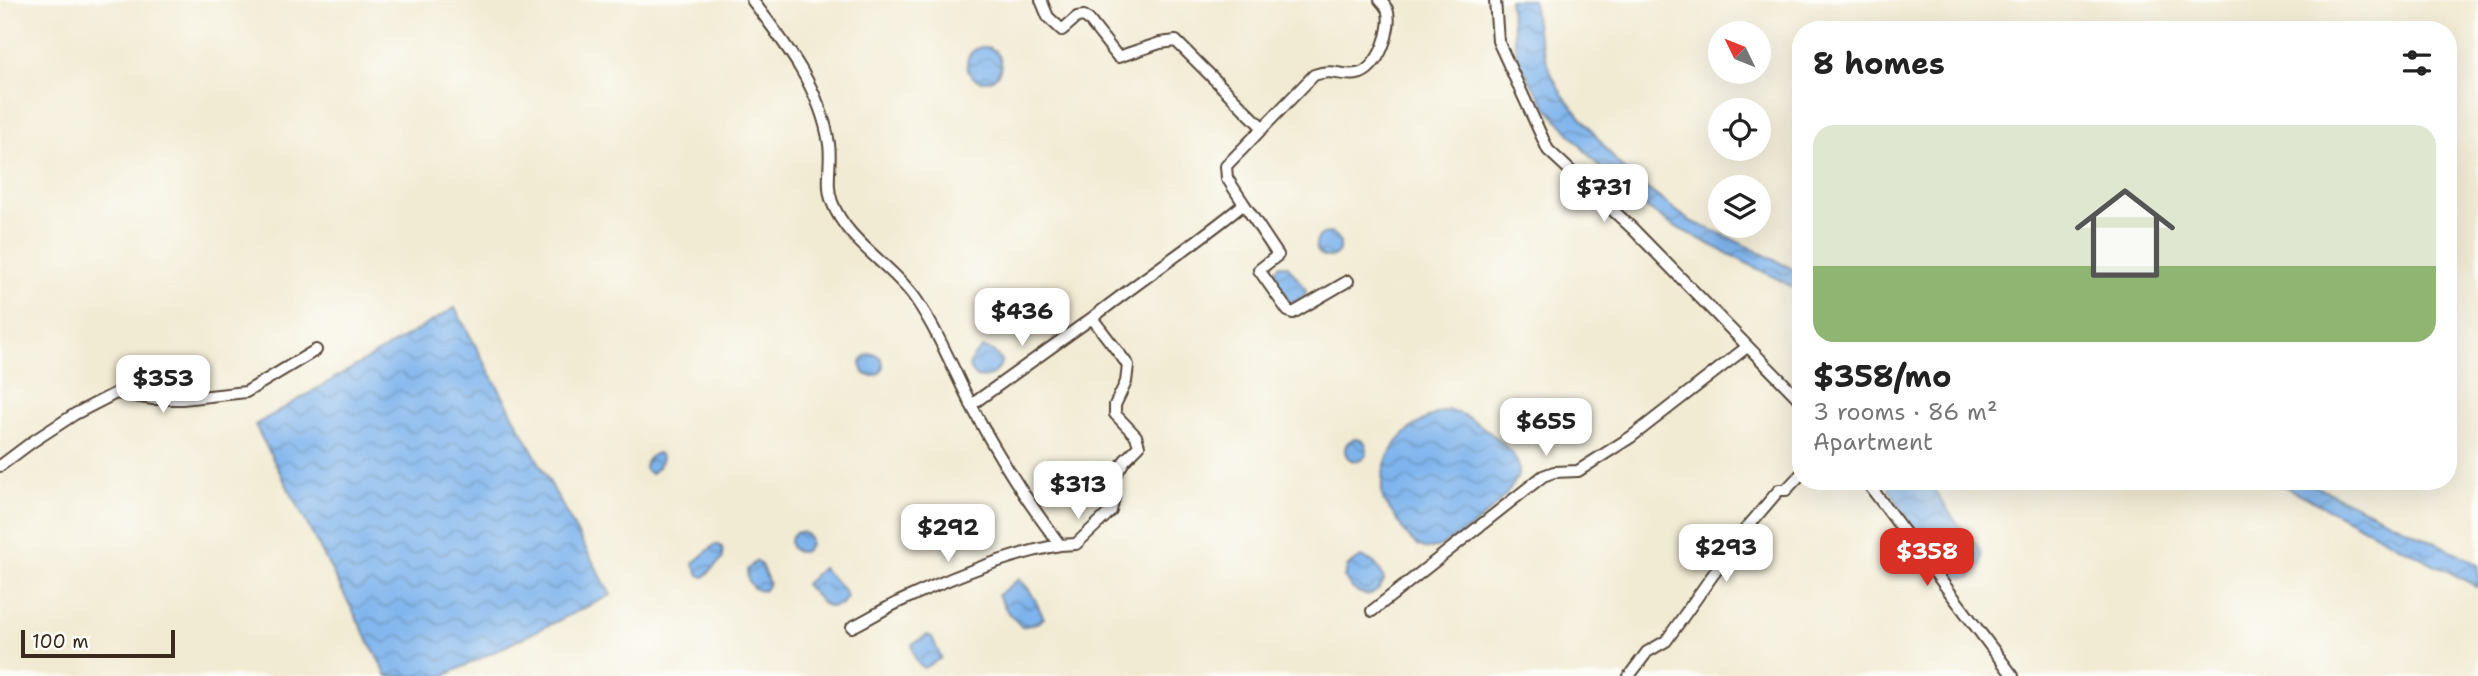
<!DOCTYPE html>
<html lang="en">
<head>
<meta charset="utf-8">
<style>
  :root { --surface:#fff; --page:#f6f6f6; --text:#222; --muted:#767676; --line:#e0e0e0; --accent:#d93025 }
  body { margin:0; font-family:"Shantell Sans",sans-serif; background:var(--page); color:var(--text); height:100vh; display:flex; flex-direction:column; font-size:26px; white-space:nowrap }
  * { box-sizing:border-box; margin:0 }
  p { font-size:23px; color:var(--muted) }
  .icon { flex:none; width:38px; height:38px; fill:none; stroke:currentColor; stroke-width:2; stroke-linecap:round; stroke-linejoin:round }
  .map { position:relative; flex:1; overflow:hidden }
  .details { position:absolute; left:1792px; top:21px; width:665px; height:469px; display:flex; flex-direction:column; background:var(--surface); border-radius:28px; box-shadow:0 7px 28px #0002 }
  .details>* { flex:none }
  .needle { width:46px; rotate:313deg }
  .buttons { position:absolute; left:1708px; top:21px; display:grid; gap:14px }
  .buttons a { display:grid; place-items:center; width:63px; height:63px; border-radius:50%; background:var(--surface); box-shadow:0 7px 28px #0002; font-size:35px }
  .scale { position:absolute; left:21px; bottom:18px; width:154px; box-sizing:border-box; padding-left:7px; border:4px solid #3b2a1e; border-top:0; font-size:19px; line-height:24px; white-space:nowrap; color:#3b2a1e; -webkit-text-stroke:5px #fdfcf7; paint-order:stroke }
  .price { position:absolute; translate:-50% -60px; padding:0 16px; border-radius:14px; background:#fff; color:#222; font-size:23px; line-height:46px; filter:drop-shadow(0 2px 4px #0008) }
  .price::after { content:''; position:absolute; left:50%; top:42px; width:21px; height:16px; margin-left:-10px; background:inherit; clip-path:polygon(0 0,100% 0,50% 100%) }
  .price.active { background:var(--accent); color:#fff }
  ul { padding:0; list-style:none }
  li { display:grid; align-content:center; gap:14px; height:371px; padding:0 21px }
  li+li { border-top:2px solid var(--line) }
  li span { display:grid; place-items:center; height:217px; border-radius:21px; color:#555 }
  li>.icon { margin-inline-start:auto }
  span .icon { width:126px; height:126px; fill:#fffc; stroke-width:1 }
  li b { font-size:30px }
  h2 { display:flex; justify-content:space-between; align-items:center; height:84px; padding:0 21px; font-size:30px }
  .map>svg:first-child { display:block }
  .water { fill:url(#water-waves); stroke:#5c6f86; stroke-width:2 }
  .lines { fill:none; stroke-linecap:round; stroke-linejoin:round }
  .minor-casing { stroke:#564739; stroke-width:14 }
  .minor { stroke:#fff; stroke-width:10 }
</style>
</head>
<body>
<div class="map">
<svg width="2478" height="676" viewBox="0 0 2478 676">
  <defs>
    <pattern id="water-waves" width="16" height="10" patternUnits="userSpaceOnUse" patternTransform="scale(1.75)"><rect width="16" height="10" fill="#7eb4ed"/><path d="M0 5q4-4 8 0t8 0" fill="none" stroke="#6893bf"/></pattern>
  </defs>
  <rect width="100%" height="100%" fill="#fdfcf7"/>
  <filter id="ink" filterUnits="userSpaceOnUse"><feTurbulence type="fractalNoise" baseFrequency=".0143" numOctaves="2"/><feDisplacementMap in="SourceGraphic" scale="14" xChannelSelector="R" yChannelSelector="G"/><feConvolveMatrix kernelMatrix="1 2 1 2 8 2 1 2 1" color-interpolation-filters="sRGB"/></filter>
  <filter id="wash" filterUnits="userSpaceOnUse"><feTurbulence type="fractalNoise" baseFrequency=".00686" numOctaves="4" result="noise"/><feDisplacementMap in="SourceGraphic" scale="28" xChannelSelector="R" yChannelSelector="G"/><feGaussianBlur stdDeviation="1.57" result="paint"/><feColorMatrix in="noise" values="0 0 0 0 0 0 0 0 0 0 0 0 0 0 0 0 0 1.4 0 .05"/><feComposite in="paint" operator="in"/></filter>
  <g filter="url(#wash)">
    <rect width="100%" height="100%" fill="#f2ebd4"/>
    <path class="water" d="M1509,0H1533L1537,31L1551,73L1562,94L1617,162L1629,175L1690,221L1724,235L1801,273V291L1668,223L1615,185L1548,109L1533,86L1517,56Z
      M967 64a17 17 0 1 1 34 0a17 17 0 1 1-34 0Z
      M1316 245a12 12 0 1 1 24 0a12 12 0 1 1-24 0Z
      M1280,265H1287L1306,289L1305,296L1294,302H1290L1272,275Z
      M455,308L611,595L444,676H387L255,425Z
      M982,348L993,351L1002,361C997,373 990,380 976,377L969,366L973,357Z
      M861 365a11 11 0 1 1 22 0a11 11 0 1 1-22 0Z
      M1448,410C1466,414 1480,424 1494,436C1503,443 1519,458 1519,470C1519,492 1448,554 1425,548C1409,544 1402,526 1393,514C1390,510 1386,505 1384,501C1381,495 1382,486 1382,480C1385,444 1416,419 1448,410Z
      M1345 450a11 11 0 1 1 22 0a11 11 0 1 1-22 0Z
      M658,453L662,457L660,465L651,474L645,469C645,461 650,455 658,453Z
      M1891,481H1929C1938,495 1947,511 1958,524C1973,542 1996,555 1971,578C1964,578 1957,578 1951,573C1930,557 1904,511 1889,489Z
      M2274,481H2305L2459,554L2478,565V587Z
      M790 542a10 10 0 1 1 20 0a10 10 0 1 1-20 0Z
      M716,544L722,547L723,558L704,577L699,575L693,563Z
      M1361,557C1373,560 1381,568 1384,580C1374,603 1354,596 1344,577L1348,566Z
      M756,561L761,565L769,583L765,590C752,593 747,581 747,570Z
      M822,568L843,589L847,597L842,604L830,607L823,604L805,584Z
      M1019,579C1031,588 1037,605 1044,618L1039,622L1022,627L1007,611L998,595Z
      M927,635L932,637L941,658L924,668C915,665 913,653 912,644Z"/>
  </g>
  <g filter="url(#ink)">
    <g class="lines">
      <g class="minor-casing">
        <path id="minor" d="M752,0C785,43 821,89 829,144C832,163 825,184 832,202C847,242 891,264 915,298C940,334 956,377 977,416C1001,461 1029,504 1060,545L1076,544L1111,511L1114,497L1111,482L1125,460L1139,446L1136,436L1115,414V405L1126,382L1128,365L1092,318C1142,279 1195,244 1244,204L1278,255L1259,270L1288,311L1293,313L1348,281
          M1041,0L1048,17L1062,30L1077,17L1084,16L1089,20L1118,57L1160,43L1176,41L1263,128
          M1495,0L1498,41L1548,150L1633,229L1801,401
          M1244,204L1227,178L1226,166L1314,75C1334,68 1341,77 1357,74C1378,71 1394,27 1387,9C1385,6 1383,3 1380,0
          M971,405L1092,318
          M0,466L32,442L75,414L116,393L153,399H182L246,392L316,350
          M1866,481L2013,676
          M1372,611L1543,476L1554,472L1578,471L1631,437L1747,347
          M852,627C870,618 887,607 905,599C952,577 1009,554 1060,545
          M1629,676L1647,652L1666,641L1744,531L1779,490H1786L1801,474"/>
      </g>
      <use href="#minor" class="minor"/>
    </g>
  </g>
</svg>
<div class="buttons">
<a><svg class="needle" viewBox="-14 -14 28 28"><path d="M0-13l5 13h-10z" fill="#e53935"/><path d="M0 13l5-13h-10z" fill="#767676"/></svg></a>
<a><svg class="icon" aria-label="locate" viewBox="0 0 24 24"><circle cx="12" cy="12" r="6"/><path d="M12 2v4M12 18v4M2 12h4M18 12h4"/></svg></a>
<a><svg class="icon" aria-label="layers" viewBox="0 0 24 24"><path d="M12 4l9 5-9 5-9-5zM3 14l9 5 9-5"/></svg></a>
</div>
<div class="scale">100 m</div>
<b class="price" style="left:1604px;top:224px">$731</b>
<b class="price" style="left:1022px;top:348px">$436</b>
<b class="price" style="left:163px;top:415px">$353</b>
<b class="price" style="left:1546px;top:458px">$655</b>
<b class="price" style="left:1078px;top:521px">$313</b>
<b class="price" style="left:948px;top:564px">$292</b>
<b class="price" style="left:1726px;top:584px">$293</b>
<b class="price active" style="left:1927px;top:588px">$358</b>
<section class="details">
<h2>8 homes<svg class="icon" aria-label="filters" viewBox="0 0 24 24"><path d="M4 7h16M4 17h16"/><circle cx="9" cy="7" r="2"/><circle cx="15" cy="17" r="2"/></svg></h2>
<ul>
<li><span style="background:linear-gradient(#dfe7d0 65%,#8fb573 0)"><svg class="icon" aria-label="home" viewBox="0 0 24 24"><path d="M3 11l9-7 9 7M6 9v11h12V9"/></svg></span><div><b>$358/mo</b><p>3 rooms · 86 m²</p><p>Apartment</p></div></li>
</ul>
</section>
</div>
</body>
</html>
